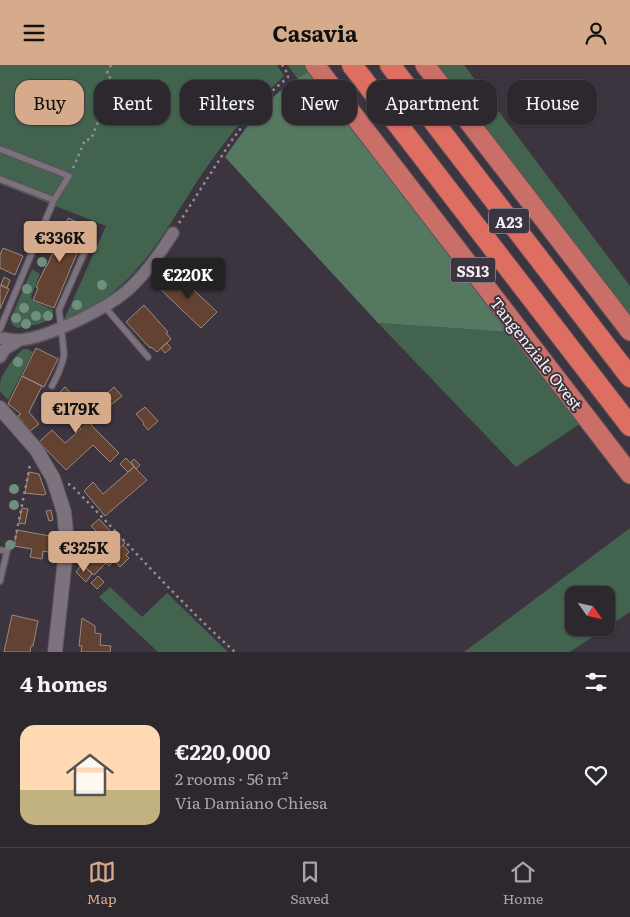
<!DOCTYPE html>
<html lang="en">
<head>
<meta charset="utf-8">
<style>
  :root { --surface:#2d272e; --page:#352f36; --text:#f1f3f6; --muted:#a7a5aa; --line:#48444a; --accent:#d6ab8b }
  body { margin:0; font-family:Literata,serif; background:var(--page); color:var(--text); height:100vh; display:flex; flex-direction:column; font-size:19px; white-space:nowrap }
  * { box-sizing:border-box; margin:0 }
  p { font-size:16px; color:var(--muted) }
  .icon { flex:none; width:28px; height:28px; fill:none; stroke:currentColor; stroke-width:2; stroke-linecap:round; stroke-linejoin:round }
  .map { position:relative; height:587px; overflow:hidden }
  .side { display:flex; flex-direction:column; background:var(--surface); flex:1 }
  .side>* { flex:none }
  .top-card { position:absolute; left:15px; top:15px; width:600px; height:45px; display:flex; gap:10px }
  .needle { width:32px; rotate:124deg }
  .fabs { position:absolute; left:565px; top:521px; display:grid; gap:10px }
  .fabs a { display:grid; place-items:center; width:50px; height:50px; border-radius:10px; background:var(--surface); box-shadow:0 1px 4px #0004,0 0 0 1px var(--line); font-size:25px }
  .price { position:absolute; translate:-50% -42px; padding:0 11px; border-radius:5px; background:var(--accent); color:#111; font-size:16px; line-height:32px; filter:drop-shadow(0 1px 2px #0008) }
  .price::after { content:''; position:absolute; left:50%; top:30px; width:15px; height:11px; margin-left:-8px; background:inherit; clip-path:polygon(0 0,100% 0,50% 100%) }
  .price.on { background:#222; color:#fff }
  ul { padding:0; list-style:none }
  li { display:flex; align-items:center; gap:15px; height:125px; padding:0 20px }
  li+li { border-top:1px solid var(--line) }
  li span { display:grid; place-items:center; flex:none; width:140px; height:100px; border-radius:15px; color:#555 }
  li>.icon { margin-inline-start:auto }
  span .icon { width:60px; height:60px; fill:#fffc; stroke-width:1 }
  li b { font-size:21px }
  h2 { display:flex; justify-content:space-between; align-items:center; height:60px; padding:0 20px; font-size:21px }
  .chip { padding:0 18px; border-radius:15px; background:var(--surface); box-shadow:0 1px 4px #0004,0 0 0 1px var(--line); font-size:18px; line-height:45px }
  .chip.on { background:var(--accent); color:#111 }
  header { display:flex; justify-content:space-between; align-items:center; height:65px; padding:0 20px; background:var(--accent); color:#111; font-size:22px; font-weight:700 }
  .dock { display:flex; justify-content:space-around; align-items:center; height:70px; border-top:1px solid var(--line); background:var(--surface); font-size:14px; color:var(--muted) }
  .dock a { display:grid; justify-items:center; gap:2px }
  .dock .on { color:var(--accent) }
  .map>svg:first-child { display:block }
  .green { fill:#42644e; fill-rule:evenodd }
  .forest { fill:#557861 }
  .building { fill:#634231; stroke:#998a83 }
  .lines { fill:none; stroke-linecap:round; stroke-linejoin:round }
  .service-casing { stroke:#5a535b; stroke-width:8 }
  .minor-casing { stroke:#5a535b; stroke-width:14 }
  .tertiary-casing { stroke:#5a535b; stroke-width:16 }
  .trunk-casing { stroke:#5a535b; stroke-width:21 }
  .motorway-casing { stroke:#5a535b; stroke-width:22 }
  .path { stroke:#958e96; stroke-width:2.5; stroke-dasharray:2.5 4; stroke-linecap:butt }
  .service { stroke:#7c727d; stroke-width:5.5 }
  .minor { stroke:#7c727d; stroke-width:11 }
  .tertiary { stroke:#7c727d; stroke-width:14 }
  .trunk { stroke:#ca6f68; stroke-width:19 }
  .motorway { stroke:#de6e62; stroke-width:20 }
  .tree { fill:#6f8e7c }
  .labels { text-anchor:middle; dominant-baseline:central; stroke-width:4; stroke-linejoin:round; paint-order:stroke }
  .shield { fill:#3c343e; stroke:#beb8bf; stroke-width:1 }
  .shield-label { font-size:15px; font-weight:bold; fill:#f5f0f6 }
  .street-label { font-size:16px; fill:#f5f0f6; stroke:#3c343e }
</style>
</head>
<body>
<header><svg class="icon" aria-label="menu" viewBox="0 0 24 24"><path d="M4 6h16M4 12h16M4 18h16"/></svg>Casavia<svg class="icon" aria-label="person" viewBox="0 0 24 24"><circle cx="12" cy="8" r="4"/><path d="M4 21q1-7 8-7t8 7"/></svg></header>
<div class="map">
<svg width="630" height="587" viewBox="0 0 630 587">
  <rect width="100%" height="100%" fill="#3c343e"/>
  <path class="green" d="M0,0H277L284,11C248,45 217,85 191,126C168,162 146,201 112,228C97,240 80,248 63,257L106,161L0,119Z
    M287,0H306L310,6L298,14Z
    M436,0H464L630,221V252Z
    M32,204L40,209L31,232L32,235L53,245V253L39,259L18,263C13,261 10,258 11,253Z
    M378,258L511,267L581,358L516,402Z
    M23,284H28L33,287L8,335L0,326C0,322 0,318 1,314C5,305 15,290 23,284Z
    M630,463V547L570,587H464ZM574,530H606V562H574Z
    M110,522L142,552L167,528L228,587H158L99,532Z"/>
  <path class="forest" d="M310,6L511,267L378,258L225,92C241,70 261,40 284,23C292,17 301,11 310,6Z"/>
  <path class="building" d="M68,153L88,162L54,243L33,235L38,223L36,222L46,201H47L54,185L53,184L62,162H64Z
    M3,183L23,191L15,210L0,203V190Z
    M175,207L217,247L201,263L159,223Z
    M4,212L10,215L7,223L1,220Z
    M0,220L9,224L0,244Z
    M144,240L168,267L166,268L171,274L157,287L151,282L150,283L126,257Z
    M167,278L171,283L165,288L161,283Z
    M36,283L58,294L44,322L22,311Z
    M22,311L42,321L29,347L39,359L30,366L18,351L21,349L8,339Z
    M65,322L96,354L91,360L119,388L110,397L93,380L66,405L39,377L52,365L65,378L81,364L59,342L60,340L53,334Z
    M114,322L122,331L107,343L100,335Z
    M51,329L60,340L56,345L49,338L50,336L48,332Z
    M145,342L158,356L148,365L143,359L144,358L136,349Z
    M126,393L134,402L128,407L120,399Z
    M134,394L140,400L136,404L131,397Z
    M134,402L147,415L105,451L84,426L93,417L103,429Z
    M29,407L39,409L46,429L43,430L25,428Z
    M22,443L28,444L25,459L19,458Z
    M51,445L53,455L49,456L46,446Z
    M99,454L112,468L105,475L91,461Z
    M17,465L61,473L58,489L43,486L42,494L30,492L32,484L14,481Z
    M114,466L125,478L111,492L114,495L109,501L106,498L94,510L82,499Z
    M123,480L129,487L126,490L129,493L120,502L111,492Z
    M82,499L92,509L86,517L76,507Z
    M98,511L104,517L97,524L91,518Z
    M12,550L38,556L33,581H31L30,587H4Z
    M82,553L95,561V568L101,569L100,580L111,581L110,587H81L82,581H79Z"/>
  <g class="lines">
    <g class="service-casing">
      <path id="service" d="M0,84L69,111L54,135L0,264
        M0,114L54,135
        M104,241L148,292
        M52,321L58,309L62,298L64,290L63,279L59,245L93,168
        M0,485L7,486L0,516"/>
    </g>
    <g class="minor-casing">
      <path id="minor" d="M0,273C6,274 13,275 19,275C48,273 110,242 130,223C148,206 160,188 173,168
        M0,292L5,284L20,275"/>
    </g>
    <g class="tertiary-casing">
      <path id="tertiary" d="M0,343L36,384L53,413L64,447L67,476L55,587"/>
    </g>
    <g class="trunk-casing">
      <path id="trunk" d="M315,0L630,409
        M425,0L630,266"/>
    </g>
    <g class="motorway-casing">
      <path id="motorway" d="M352,0L630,361
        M390,0L630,312"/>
    </g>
    <path class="path" d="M111,0L107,8L114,19L166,41
      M73,103L85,75L91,74L114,19
      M179,158L232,75L247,55L271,27L288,12V9L282,0
      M68,419L71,420C126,476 177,535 235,587
      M14,480L30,400"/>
    <use href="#service" class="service"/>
    <use href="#minor" class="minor"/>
    <use href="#tertiary" class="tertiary"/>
    <use href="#trunk" class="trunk"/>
    <use href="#motorway" class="motorway"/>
  </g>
  <g class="tree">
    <circle cx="46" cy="183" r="5"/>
    <circle cx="42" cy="197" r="5"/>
    <circle cx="102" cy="220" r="5"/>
    <circle cx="27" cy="224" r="5"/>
    <circle cx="77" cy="240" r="5"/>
    <circle cx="24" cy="243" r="5"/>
    <circle cx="36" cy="251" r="5"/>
    <circle cx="48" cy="251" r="5"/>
    <circle cx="16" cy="253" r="5"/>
    <circle cx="26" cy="259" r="5"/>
    <circle cx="18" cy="297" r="5"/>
    <circle cx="14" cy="424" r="5"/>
    <circle cx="14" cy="440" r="5"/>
    <circle cx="10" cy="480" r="5"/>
  </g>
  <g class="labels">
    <g class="shield">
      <rect x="489" y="143.5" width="40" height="25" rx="4"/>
      <rect x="450.5" y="192.5" width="45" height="25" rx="4"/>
    </g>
    <g class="shield-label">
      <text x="509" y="156">A23</text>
      <text x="473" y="205">SS13</text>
    </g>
    <g class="street-label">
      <text transform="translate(537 288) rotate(52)">Tangenziale Ovest</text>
    </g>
  </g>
</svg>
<div class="fabs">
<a><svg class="needle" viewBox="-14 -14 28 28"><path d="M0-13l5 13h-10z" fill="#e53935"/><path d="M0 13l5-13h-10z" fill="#a7a5aa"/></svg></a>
</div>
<b class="price" style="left:60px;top:198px">€336K</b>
<b class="price on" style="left:188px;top:235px">€220K</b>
<b class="price" style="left:76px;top:369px">€179K</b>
<b class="price" style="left:84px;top:508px">€325K</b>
<div class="top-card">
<a class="chip on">Buy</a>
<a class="chip">Rent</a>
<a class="chip">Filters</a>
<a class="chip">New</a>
<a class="chip">Apartment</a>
<a class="chip">House</a>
</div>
</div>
<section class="side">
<h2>4 homes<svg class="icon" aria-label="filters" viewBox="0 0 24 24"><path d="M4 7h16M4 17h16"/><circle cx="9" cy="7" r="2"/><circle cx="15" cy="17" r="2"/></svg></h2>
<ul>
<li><span style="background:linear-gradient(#ffd9b3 65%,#c2b280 0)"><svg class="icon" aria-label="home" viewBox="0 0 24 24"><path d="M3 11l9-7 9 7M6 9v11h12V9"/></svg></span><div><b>€220,000</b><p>2 rooms · 56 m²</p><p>Via Damiano Chiesa</p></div><svg class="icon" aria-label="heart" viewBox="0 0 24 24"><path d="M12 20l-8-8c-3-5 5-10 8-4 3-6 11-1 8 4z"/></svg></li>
</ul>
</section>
<nav class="dock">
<a class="on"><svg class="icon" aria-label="map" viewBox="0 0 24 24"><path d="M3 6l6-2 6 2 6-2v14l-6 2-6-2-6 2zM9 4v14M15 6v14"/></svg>Map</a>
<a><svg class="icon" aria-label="saved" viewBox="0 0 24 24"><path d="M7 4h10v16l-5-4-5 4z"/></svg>Saved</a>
<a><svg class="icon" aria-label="home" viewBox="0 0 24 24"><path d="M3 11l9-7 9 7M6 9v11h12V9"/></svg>Home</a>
</nav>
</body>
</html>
